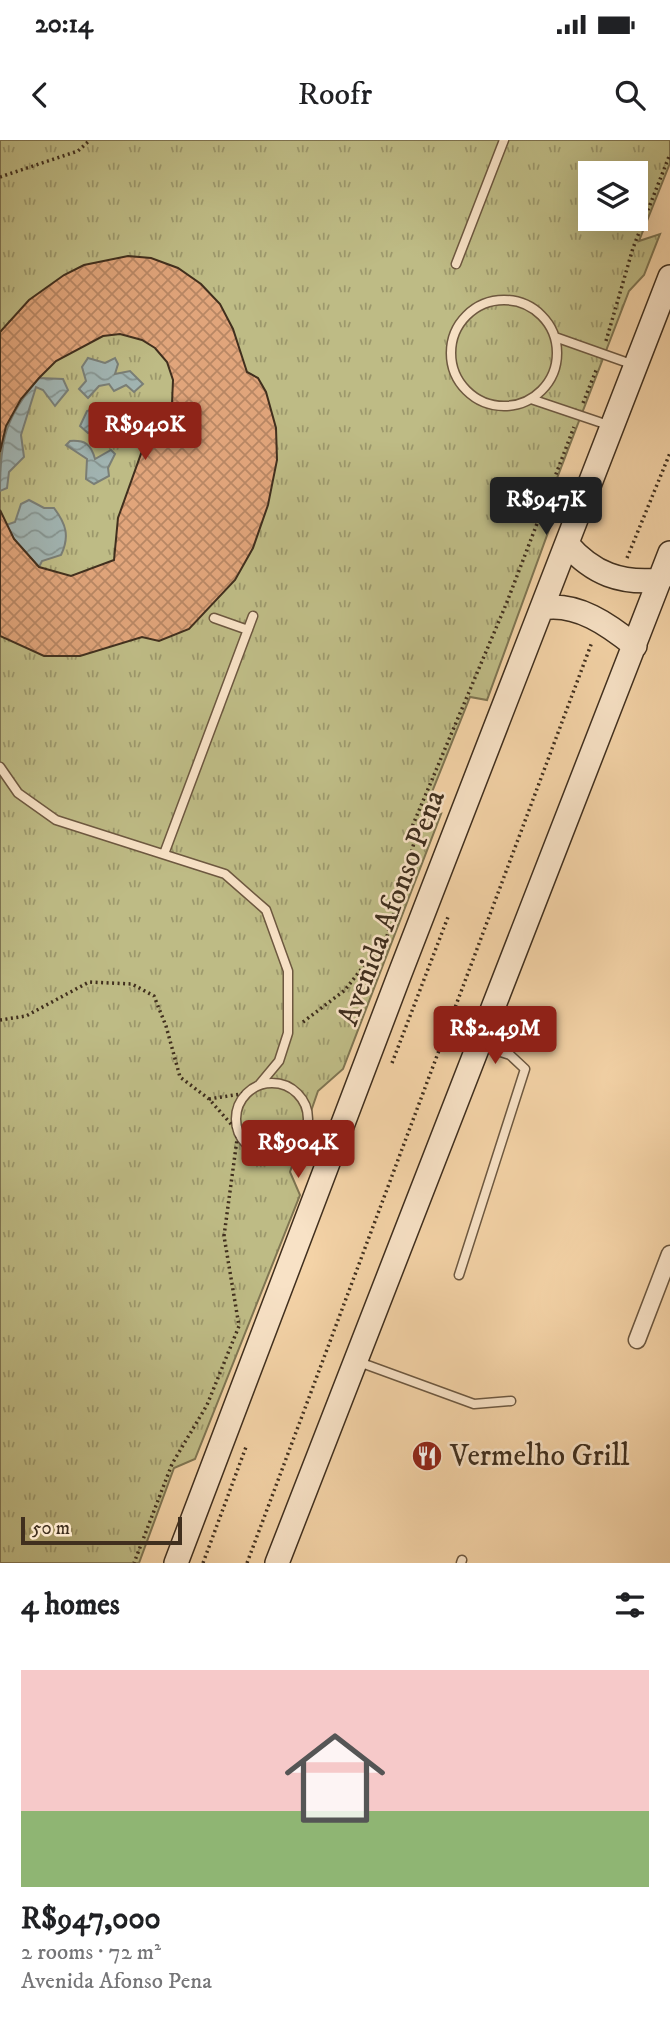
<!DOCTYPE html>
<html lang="en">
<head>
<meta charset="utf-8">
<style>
  :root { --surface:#fff; --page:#f2f2f2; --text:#202124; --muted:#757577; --line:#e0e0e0; --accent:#8f2418 }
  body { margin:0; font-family:"IM FELL DW Pica",serif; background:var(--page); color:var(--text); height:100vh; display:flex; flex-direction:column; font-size:26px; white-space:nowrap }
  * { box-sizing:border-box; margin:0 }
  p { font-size:23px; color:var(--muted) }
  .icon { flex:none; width:38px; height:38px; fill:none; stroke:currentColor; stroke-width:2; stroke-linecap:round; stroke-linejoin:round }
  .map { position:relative; height:1423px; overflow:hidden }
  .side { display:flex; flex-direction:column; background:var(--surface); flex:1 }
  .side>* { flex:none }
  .controls { position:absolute; left:578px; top:21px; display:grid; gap:14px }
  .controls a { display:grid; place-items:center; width:70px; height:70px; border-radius:0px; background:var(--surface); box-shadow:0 7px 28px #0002; font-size:35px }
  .scale { position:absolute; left:21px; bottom:18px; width:161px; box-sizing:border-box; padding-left:7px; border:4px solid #402f1e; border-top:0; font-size:19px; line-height:24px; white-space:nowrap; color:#402f1e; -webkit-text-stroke:5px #f8e2c6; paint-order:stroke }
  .price { position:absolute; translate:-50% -60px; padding:0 16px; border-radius:7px; background:var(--accent); color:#fff; font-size:23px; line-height:46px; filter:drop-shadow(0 2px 4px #0008) }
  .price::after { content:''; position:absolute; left:50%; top:42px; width:21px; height:16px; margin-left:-10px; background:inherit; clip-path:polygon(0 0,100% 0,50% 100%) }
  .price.current { background:#222; color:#fff }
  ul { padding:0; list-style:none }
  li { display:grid; align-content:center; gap:14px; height:371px; padding:0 21px }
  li+li { border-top:2px solid var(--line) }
  li span { display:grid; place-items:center; height:217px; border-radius:0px; color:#555 }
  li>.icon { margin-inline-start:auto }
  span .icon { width:126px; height:126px; fill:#fffc; stroke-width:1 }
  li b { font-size:30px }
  h2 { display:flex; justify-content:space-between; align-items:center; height:84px; padding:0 21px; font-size:30px }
  .status { display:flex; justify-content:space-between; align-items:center; height:49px; padding:0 35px; background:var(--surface); direction:ltr }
  .status svg { height:19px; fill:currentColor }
  header { display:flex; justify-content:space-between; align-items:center; height:91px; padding:0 21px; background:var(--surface); font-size:32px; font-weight:600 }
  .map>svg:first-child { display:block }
  .park { fill:url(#park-tufts); stroke:#7f7552; stroke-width:2; fill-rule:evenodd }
  .water { fill:url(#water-waves); stroke:#7a7f77; stroke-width:2 }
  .building { fill:url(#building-cross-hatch); stroke:#402f1e; stroke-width:2 }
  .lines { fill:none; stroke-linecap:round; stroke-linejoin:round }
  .lane-casing { stroke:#6d5840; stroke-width:11 }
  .street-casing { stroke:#6d5840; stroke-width:19 }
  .secondary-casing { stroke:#402f1e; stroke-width:26 }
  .path { stroke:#402f1e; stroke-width:3.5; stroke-dasharray:2 3.5; stroke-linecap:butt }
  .lane { stroke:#f8e2c6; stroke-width:8 }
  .street { stroke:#f8e2c6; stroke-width:16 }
  .secondary { stroke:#f8e2c6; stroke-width:23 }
  .labels { text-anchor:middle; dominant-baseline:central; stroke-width:5; stroke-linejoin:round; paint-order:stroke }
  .street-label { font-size:30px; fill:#402f1e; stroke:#f8e2c6 }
  .poi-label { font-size:30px; fill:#402f1e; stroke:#f8e2c6; text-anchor:start }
</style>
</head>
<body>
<div class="status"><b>20:14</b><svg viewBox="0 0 49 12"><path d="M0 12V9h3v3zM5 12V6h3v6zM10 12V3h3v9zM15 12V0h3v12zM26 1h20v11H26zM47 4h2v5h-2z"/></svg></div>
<header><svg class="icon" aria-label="back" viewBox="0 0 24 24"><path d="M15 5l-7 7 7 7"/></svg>Roofr<svg class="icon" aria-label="search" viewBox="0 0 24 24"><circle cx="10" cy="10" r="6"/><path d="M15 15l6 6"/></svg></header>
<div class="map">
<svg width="670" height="1423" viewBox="0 0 670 1423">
  <defs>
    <pattern id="park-tufts" width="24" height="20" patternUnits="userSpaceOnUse" patternTransform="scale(1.75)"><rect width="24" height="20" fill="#bebb85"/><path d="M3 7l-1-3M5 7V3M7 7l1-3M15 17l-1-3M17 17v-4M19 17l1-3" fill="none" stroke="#9c986c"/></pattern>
    <pattern id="water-waves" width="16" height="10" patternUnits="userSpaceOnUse" patternTransform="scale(1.75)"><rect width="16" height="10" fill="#a1b5b3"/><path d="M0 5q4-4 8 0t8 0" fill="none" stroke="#859491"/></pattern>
    <pattern id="building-cross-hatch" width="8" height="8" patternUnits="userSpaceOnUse" patternTransform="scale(1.75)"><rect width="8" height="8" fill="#e1a57b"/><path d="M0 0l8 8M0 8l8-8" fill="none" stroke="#b88764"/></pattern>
  </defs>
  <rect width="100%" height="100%" fill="#f4d3a7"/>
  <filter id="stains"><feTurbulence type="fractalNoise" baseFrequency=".00286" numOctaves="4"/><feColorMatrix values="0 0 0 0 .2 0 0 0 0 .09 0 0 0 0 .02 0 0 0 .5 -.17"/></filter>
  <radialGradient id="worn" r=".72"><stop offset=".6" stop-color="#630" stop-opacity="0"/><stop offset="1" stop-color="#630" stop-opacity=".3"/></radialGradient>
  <path class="park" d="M0,0H670V23L639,101L660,94L644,135L629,151L544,372L554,376L487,560L470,557L420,682L441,674L343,929L318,951L290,1032L300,1055L195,1319L174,1328L139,1423H0ZM590,33H635V79H590Z"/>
  <path class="water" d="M88,218L105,223L115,218L118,224L115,234L130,231L143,244L134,252L126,245L114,251L109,244L99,246L88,258L79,249L86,241L82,227Z
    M39,238L63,239L68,250L55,266L43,250L36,247L21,295L24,317L9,332L7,348L0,351C0,300 5,277 39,238Z
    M114,269L127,275L130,280L128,286L115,290L103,286L88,293L80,286L87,271L90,270L104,278Z
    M70,301C85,300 91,304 95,319L111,310L115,314L108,328L109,336L94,344L86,339L87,319L66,305Z
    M29,360L44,368H54C66,384 70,396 61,415L42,421L39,427L14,399L6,385L15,382L21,364Z"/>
  <path class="building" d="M128,116L151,118L178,128L201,144L220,164L233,189L247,232L258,238L266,252L276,288L277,320L268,365L253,408L235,440L189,489L159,501L142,497L80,516H44L0,496V370L14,399L39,427L71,436L114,420L118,378L142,311L172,264L173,240L167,222L155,208L142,200L120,194L103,196L56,221L39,238L21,259L6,286L0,312V192L29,160L64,135L84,125Z"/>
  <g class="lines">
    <g class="lane-casing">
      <path id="lane" d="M456,124L504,0
        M451 213a53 53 0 1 1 106 0a53 53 0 1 1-106 0Z
        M555,197L634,225
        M531,259L611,286
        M214,478L248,490
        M0,627L18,653L56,680L225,734L266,770L288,831V893L279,921L259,945
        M164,714L253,476
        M236 979a36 36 0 1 1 72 0a36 36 0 1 1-72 0Z
        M305,994L331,1005
        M459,1135L525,929L510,915L482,906
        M359,1222L474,1264L511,1261
        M461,1423L462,1420"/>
    </g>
    <g class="street-casing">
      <path id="street" d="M637,1200L670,1114"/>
    </g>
    <g class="secondary-casing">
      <path id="secondary" d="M567,404C593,434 621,444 660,440
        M542,468C577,462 609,485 635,506
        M176,1423L399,836L670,137
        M277,1423L670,413"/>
    </g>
    <path class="path" d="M0,37L78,11L90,0
      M606,201L633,108L670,14
      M583,263L597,228
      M627,418L670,313
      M0,880L26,876L89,842L132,844L154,856L166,886L180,937L209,959L238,992L224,1096L239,1186L207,1265L172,1324L134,1423
      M303,882L345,850L387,796L416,696L412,687L507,462L574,287
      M392,923L448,777
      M209,959L247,953
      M203,1423L246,1307
      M247,1423L592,502"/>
    <use href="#lane" class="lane"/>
    <use href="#street" class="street"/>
    <use href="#secondary" class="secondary"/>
  </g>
  <defs>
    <g id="restaurant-disc" transform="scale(1.575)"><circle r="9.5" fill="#8f2418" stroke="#f8e2c6"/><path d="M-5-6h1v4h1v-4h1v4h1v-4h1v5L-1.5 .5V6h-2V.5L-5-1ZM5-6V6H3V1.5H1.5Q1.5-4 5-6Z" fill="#fff"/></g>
  </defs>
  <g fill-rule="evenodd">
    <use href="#restaurant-disc" x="427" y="1316"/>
  </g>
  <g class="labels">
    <g class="street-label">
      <text transform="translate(392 768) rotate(-69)">Avenida Afonso Pena</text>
    </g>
    <g class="poi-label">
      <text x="450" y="1316">Vermelho Grill</text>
    </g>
  </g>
  <rect width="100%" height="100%" filter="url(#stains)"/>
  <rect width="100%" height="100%" fill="url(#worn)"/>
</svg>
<div class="controls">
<a><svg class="icon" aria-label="layers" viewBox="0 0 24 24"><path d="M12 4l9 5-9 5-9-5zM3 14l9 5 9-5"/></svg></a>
</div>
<div class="scale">50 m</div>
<b class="price" style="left:145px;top:322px">R$940K</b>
<b class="price current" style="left:546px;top:397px">R$947K</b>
<b class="price" style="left:495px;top:926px">R$2.49M</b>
<b class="price" style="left:298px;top:1040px">R$904K</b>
</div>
<section class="side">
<h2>4 homes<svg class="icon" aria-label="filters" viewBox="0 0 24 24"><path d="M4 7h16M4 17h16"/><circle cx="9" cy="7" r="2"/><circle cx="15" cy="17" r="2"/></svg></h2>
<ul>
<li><span style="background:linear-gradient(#f6c9c9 65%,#8fb573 0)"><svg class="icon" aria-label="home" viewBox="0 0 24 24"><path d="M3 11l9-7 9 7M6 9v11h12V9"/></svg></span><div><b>R$947,000</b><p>2 rooms · 72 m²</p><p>Avenida Afonso Pena</p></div></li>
</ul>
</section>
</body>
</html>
